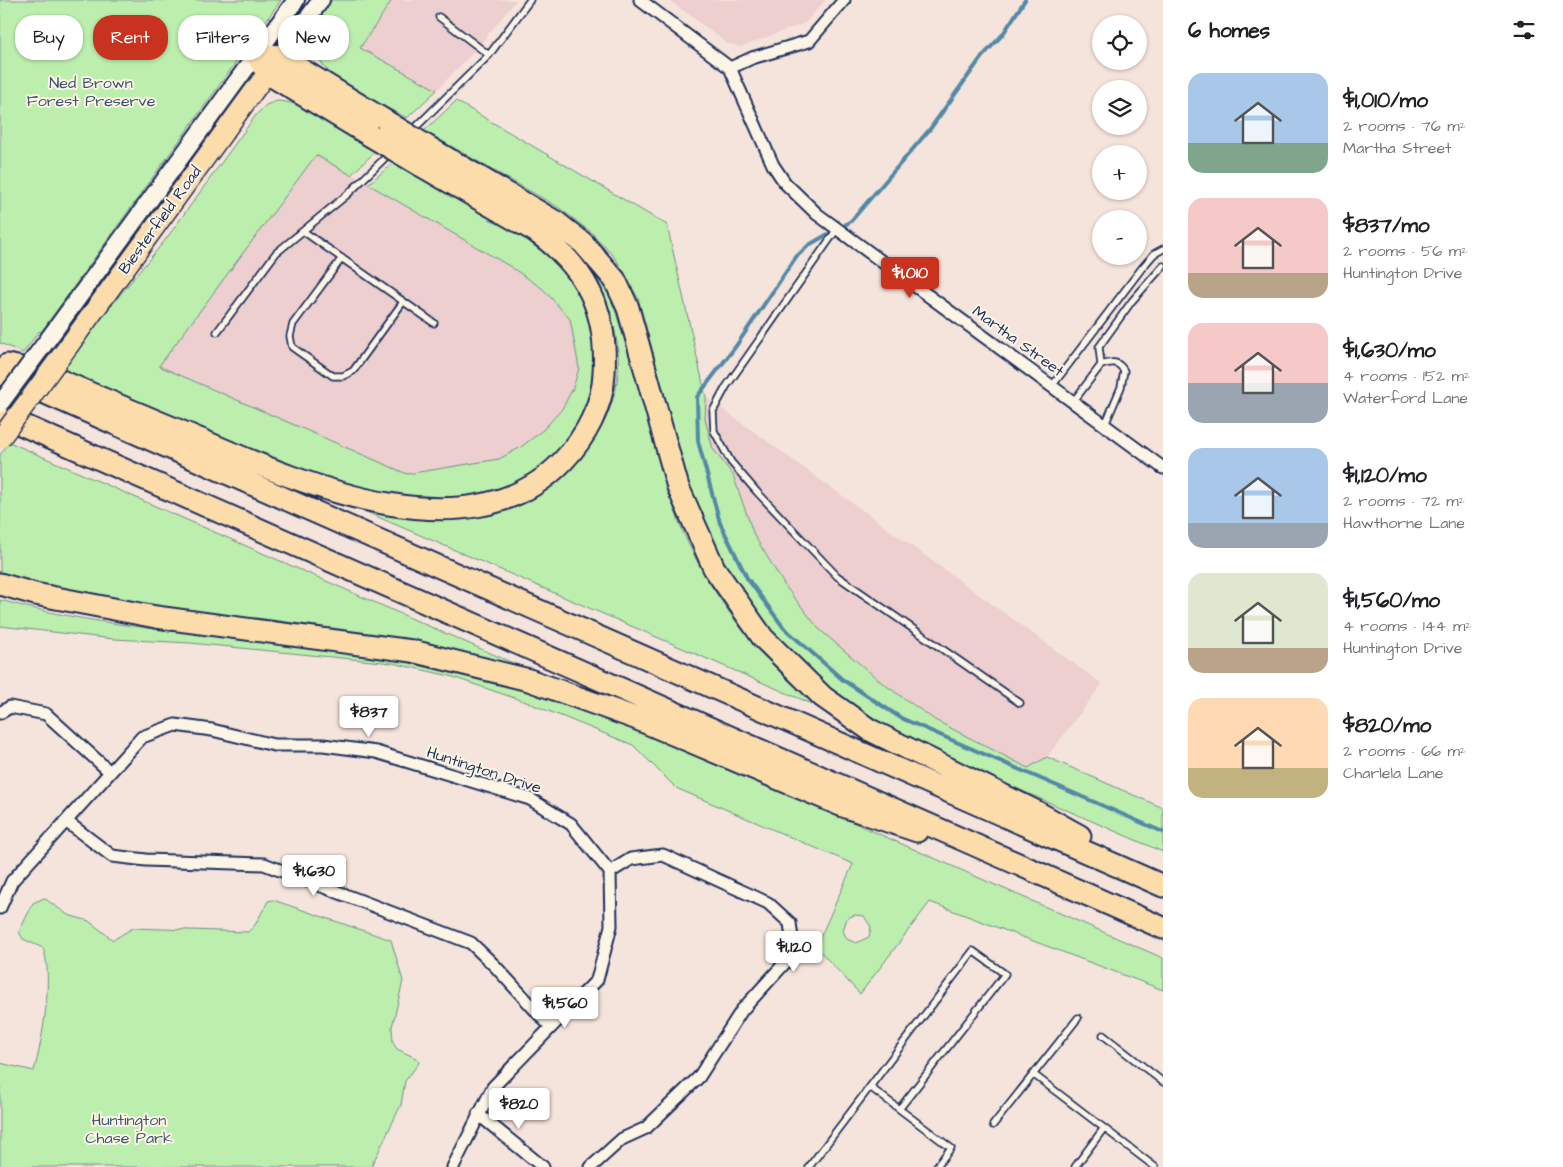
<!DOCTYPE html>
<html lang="en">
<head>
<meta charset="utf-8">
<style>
  :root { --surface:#fff; --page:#f2f2f2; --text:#202124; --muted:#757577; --accent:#c8321e }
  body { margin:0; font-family:"Architects Daughter",sans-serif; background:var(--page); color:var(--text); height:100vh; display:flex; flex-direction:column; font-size:19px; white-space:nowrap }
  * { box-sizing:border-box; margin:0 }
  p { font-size:16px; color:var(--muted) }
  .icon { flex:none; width:28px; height:28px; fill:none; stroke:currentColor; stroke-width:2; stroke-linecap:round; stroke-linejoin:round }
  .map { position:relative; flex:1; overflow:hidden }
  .side { display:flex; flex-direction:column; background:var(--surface); width:400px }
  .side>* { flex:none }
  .top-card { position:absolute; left:15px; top:15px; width:475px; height:45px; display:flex; gap:10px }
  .fabs { position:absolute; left:1092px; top:15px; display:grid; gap:10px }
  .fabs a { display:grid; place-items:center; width:55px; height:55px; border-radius:50%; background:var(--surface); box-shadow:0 1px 4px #0004; font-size:25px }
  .price { position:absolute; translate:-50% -42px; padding:0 11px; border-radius:5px; background:#fff; color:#222; font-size:16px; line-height:32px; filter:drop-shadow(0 1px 2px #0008) }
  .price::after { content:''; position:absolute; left:50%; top:30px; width:15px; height:11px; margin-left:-8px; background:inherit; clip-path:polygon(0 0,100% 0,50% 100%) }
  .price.current { background:var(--accent); color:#fff }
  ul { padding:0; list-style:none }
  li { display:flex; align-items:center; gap:15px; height:125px; padding:0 25px }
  li span { display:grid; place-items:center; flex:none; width:140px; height:100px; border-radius:15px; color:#555 }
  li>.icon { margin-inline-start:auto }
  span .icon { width:60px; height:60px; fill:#fffc; stroke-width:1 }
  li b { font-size:21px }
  h2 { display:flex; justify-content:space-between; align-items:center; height:60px; padding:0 25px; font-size:21px }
  .pill { padding:0 18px; border-radius:20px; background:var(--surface); box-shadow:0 1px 4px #0004; font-size:18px; line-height:45px }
  .pill.current { background:var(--accent); color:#fff }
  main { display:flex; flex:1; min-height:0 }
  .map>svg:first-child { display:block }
  .built { fill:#eccfce }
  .green { fill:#bceeae; stroke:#6c8e86; fill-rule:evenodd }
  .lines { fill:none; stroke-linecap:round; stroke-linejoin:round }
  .stream { stroke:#5389a7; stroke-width:4 }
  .service-casing { stroke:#1b2f5e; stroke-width:9 }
  .minor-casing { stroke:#1b2f5e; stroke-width:15 }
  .secondary-casing { stroke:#1b2f5e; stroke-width:20 }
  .primary-casing { stroke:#1b2f5e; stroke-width:22 }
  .motorway-casing { stroke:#1b2f5e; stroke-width:25 }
  .service { stroke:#fcf5e5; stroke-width:5.5 }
  .minor { stroke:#fcf5e5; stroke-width:11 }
  .secondary { stroke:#fcf5e5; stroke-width:16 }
  .primary { stroke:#fddcac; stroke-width:19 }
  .motorway { stroke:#fddcac; stroke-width:21 }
  .secondary-bridge-casing { stroke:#1b2f5e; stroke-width:20; stroke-linecap:butt }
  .primary-bridge-casing { stroke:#1b2f5e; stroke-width:22; stroke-linecap:butt }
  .motorway-bridge-casing { stroke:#1b2f5e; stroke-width:25; stroke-linecap:butt }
  .secondary-bridge { stroke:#fcf5e5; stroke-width:16 }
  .primary-bridge { stroke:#fddcac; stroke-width:19 }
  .motorway-bridge { stroke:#fddcac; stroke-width:21 }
  .labels { text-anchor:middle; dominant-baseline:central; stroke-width:4; stroke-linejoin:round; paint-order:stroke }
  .park-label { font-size:16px; fill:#3b556e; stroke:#fcf5e5 }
  .street-label { font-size:16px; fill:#1b2f5e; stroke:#fcf5e5 }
</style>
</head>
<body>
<main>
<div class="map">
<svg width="1163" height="1167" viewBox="0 0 1163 1167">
  <rect width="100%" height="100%" fill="#f5e4db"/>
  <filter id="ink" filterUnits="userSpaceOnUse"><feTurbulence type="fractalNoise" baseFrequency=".02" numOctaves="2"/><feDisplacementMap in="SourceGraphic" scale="10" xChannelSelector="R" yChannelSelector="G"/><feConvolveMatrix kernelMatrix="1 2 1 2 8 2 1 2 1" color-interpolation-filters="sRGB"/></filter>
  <g filter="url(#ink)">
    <path class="built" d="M392,0H516L478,47L437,90L360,48Z
      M669,0H825L805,23L740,47L727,43Z
      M317,154L511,267L543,289L570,319L579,367L573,388L562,409L543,430L521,447L499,459L407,474L158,366Z
      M706,397L1102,684L1047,757L1028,768L935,720L881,682L819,629L785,586L754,534L733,475L713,449L705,419Z"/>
    <path class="green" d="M0,0H281L41,332L39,331L23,353L0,343Z
      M332,0H392L360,48L437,90L407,118C358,91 280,68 332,0Z
      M277,101C310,102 348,133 377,150L351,175L316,155L159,366L407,474L499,459L521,447L543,430L562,409L573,388L579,368L570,319L543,289L511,267L368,184L396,161C426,179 455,196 485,213C511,229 540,244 560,267C576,287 591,312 594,338C600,392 571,455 521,480C489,496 453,499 417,497C351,494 290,465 230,440C174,416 118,393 62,369L105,313L166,239L256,115L266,105Z
      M456,101L667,225L706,397L705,419L713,449L733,475L754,535L785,586L819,629L881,682L935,720L1028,768L1047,757L1163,808V852L995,779L890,728L836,694L791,655L751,605L718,555L690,488L638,298L616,259L592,233L558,207L424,131Z
      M596,276L612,300C623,336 635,372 645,409C656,450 667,492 683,532C711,597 767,670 826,710L357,508C403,517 450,526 497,514C554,499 604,445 616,387C624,349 611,310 596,276Z
      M9,442L554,681L83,594L0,576V455Z
      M0,600C149,642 307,632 456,670C577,700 689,751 802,800C922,853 1043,906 1163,958V990L930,902L860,994L816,947L853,864L676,788L633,745L526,702L450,676L392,663L190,643L114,639L0,626ZM855,915L864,916L871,927L869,937L856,943L847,939L843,931L847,918Z
      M44,898L68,915L89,921L113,940L133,928L248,932L255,925L268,901L273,900L391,940L403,981L392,1027L393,1043L397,1049L418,1059L419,1063L405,1081L401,1105L371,1167H0V1063L34,1071C42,1043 54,976 43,948L23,939L19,932L33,903Z"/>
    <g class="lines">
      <path class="stream" d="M846,224L851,221L930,129L981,58L1003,34L1025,0
        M828,234L809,245L796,257L736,346L697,397L698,441L720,523L747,578L784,628L843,680L901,718L1163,832"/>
      <g class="service-casing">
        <path id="service" d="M439,17L489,55
          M411,132L489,55L530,0
          M837,229L726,387L713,411L714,431L731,462L757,492L837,576L1020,703
          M303,231L434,323
          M342,258L293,324L290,336L292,347L333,376H343L353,371L403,302
          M217,332L276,253L348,194L390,153
          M1101,365C1111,362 1118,360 1124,371L1121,387L1105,425
          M1052,386L1142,268L1154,254L1163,249
          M1073,402L1101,365L1099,347L1132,301L1163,266
          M1103,1035L1163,1082
          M1033,1074L1155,1167
          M870,1087L951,1148L936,1167
          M993,1125L1078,1018
          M809,1167L973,951L1005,974L900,1108
          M1075,1167L1104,1128"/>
      </g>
      <g class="minor-casing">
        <path id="minor" d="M640,0L730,68L773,165L785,183L817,214L1163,468
          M730,68L752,58L809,41L844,0
          M0,713L10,707L46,714L110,772
          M67,822L112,856L146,860L264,864L471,943L495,966L550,1026
          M0,908L12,881L142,737L175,725L212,730L274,745H323L376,752L530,799L571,824L610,872L611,926L597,980L493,1087L453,1167
          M478,1114L543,1167
          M591,1167L622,1139L646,1128L699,1077L742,1010L794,953L790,923L768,903L663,855L631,859L610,872"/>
      </g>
      <g class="secondary-casing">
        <path id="secondary" d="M273,65L321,0
          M49,338L296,0"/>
      </g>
      <g class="primary-casing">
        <path id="primary" d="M70,344L267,73"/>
      </g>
      <g class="motorway-casing">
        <path id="motorway" d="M256,54L279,56L387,122
          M256,54L267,73L371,136
          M433,150L556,222L583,243L615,280L628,308L678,487L714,568L763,638L823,697L870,730L1035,811L1080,836
          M7,365L38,371C89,393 141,415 192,436C294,480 468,561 563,461C585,438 603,406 604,373C608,311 586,267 535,231L420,165
          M0,373L1163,886
          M0,415L1163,928
          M0,584L35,594L156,617L412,651L529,680L635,718L843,806L917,831"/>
      </g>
      <use href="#service" class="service"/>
      <use href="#minor" class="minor"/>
      <use href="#secondary" class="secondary"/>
      <use href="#primary" class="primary"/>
      <use href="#motorway" class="motorway"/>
      <g class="secondary-bridge-casing">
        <path id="secondary-bridge" d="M0,404L49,338"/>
      </g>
      <g class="primary-bridge-casing">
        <path id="primary-bridge" d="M0,439L70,344"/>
      </g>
      <g class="motorway-bridge-casing">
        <path id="motorway-bridge" d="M387,122L433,150
          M371,136L420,165"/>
      </g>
      <use href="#secondary-bridge" class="secondary-bridge"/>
      <use href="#primary-bridge" class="primary-bridge"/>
      <use href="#motorway-bridge" class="motorway-bridge"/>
    </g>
  </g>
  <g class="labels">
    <g class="park-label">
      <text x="91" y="83">Ned Brown<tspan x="91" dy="18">Forest Preserve</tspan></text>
      <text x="129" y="1120">Huntington<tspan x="129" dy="18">Chase Park</tspan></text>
    </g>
    <g class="street-label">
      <text transform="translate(160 220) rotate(-54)">Biesterfield Road</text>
      <text transform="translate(1018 341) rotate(36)">Martha Street</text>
      <text transform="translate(484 770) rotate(18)">Huntington Drive</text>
    </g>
  </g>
</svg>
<div class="fabs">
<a><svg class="icon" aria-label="locate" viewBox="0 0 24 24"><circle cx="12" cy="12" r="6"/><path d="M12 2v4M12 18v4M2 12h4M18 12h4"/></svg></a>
<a><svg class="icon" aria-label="layers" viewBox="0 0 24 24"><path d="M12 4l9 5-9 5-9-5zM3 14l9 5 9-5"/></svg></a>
<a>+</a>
<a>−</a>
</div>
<b class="price current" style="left:910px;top:299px">$1,010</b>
<b class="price" style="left:369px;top:738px">$837</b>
<b class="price" style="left:314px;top:897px">$1,630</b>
<b class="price" style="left:794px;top:973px">$1,120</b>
<b class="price" style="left:565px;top:1029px">$1,560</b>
<b class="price" style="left:519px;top:1130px">$820</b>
<div class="top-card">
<a class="pill">Buy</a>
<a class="pill current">Rent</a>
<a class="pill">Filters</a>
<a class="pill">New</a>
</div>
</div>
<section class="side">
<h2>6 homes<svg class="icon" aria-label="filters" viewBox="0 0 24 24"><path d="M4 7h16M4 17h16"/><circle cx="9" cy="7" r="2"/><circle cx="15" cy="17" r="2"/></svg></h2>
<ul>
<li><span style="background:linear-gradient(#a9c7e8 70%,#7fa58c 0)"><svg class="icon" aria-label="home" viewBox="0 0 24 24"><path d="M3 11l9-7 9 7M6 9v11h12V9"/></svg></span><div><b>$1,010/mo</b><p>2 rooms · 76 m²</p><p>Martha Street</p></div></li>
<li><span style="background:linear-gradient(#f6c9c9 75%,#b9a48a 0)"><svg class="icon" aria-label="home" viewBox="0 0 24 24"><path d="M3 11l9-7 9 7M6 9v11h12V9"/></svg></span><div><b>$837/mo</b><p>2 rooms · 56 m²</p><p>Huntington Drive</p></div></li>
<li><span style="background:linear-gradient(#f6c9c9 60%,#9aa5b1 0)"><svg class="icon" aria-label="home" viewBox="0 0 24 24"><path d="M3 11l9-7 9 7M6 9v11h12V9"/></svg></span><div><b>$1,630/mo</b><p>4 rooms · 152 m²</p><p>Waterford Lane</p></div></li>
<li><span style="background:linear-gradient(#a9c7e8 75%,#9aa5b1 0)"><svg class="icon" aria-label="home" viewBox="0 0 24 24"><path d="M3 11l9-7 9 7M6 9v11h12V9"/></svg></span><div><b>$1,120/mo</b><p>2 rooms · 72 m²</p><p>Hawthorne Lane</p></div></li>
<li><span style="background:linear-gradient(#dfe7d0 75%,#b9a48a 0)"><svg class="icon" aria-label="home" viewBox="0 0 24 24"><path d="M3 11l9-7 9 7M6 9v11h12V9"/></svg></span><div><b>$1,560/mo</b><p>4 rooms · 144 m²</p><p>Huntington Drive</p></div></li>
<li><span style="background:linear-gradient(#ffd9b3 70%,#c2b280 0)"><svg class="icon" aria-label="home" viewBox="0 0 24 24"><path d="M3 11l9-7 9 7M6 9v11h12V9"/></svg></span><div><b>$820/mo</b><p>2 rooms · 66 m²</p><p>Charlela Lane</p></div></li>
</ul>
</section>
</main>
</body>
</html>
